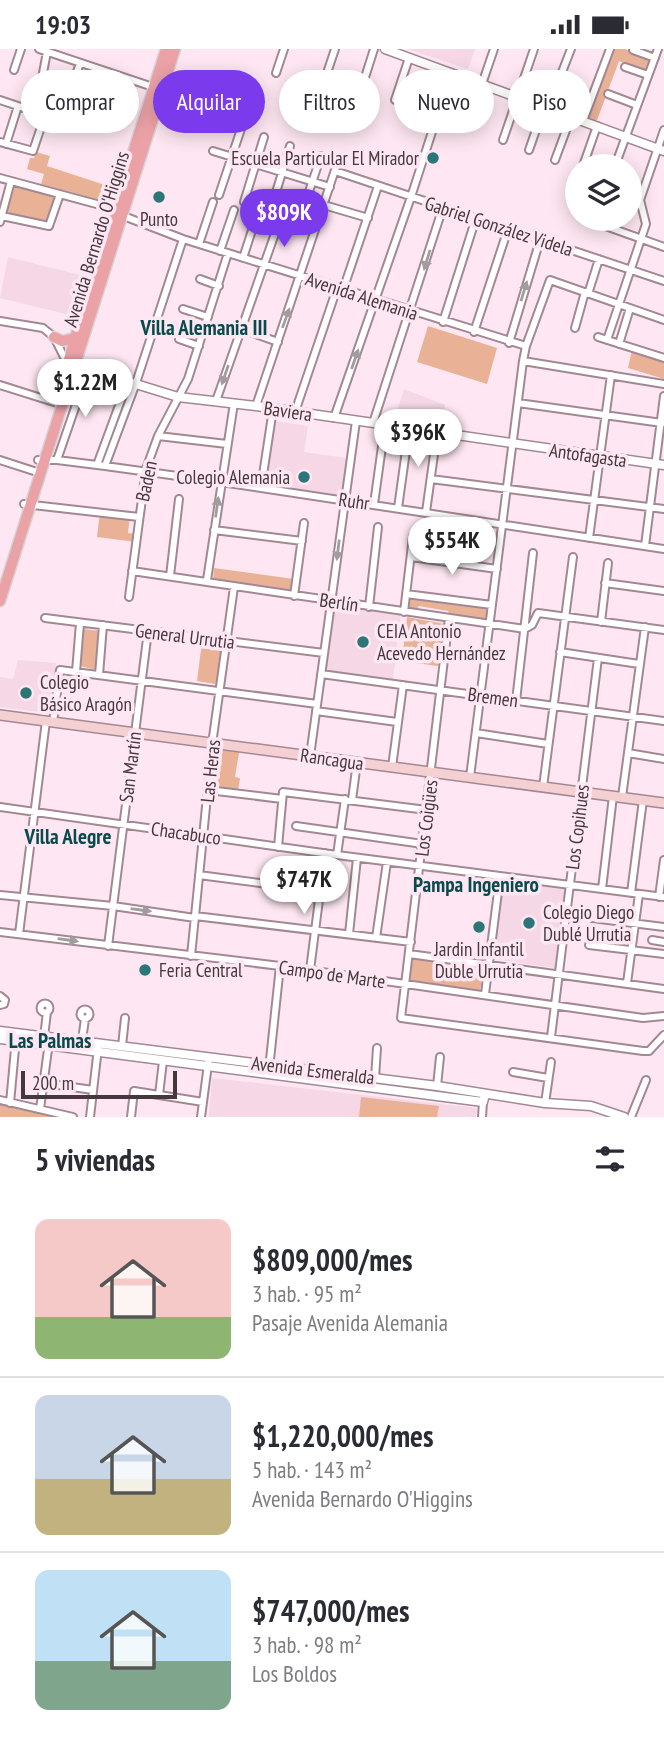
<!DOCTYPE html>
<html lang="es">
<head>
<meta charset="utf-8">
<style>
  :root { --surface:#fff; --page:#f7f7f7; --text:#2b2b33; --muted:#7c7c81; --line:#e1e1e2; --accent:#7c3aed }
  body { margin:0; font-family:"PT Sans Narrow",sans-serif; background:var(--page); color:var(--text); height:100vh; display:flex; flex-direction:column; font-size:26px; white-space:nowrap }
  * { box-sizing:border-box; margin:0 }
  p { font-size:23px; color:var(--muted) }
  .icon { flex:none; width:38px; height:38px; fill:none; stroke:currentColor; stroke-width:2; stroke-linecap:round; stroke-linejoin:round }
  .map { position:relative; height:1068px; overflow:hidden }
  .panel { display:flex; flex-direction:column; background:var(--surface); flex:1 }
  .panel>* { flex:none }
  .top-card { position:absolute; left:21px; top:21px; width:623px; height:63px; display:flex; gap:14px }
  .tools { position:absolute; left:565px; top:105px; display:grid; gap:14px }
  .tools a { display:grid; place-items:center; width:77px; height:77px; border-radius:50%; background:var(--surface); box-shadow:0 4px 18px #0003; font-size:35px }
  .scale { position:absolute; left:21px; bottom:18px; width:156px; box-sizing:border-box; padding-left:7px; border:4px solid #44383e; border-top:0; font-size:19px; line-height:24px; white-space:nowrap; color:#44383e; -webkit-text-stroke:5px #fee7f2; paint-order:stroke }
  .price { position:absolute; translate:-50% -60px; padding:0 16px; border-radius:24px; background:#fff; color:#222; font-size:23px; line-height:46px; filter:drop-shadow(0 2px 4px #0008) }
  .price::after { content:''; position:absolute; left:50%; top:42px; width:21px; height:16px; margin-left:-10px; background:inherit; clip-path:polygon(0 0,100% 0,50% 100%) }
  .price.selected { background:var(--accent); color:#fff }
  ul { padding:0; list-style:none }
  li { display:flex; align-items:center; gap:21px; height:175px; padding:0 35px }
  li+li { border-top:2px solid var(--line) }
  li span { display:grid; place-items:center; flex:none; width:196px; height:140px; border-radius:14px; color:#555 }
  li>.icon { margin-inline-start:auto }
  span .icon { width:84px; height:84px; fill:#fffc; stroke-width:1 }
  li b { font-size:30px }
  h2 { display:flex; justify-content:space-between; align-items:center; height:84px; padding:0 35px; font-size:30px }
  .tag { padding:0 24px; border-radius:32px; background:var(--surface); box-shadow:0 4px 18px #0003; font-size:24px; line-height:63px }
  .tag.selected { background:var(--accent); color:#fff }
  .status { display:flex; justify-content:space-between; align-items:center; height:49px; padding:0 35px; background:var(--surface); direction:ltr }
  .status svg { height:19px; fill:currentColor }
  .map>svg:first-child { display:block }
  .built { fill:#f5d7e5 }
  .green { fill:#e9b296 }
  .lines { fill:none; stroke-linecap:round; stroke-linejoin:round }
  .minor-casing { stroke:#a28894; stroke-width:10 }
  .tertiary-casing { stroke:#a28894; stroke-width:11 }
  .secondary-casing { stroke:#a28894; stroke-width:12 }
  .primary-casing { stroke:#d6d3d5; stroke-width:13 }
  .minor { stroke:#fff; stroke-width:6 }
  .tertiary { stroke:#fff; stroke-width:8 }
  .secondary { stroke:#f5d0d3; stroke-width:9 }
  .primary { stroke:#eba2a7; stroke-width:10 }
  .oneway { fill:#a29c9e }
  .poi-dot { fill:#2c7678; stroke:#fee7f2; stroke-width:2.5 }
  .labels { text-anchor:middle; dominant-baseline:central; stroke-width:7; stroke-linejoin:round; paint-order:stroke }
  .poi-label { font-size:19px; fill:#44383e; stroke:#fee7f2; text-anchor:start }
  .street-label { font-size:19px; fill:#44383e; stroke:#fee7f2 }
  .neighbourhood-label { font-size:21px; font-weight:bold; fill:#094a4c; stroke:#fee7f2 }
</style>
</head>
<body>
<div class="status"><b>19:03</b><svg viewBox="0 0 49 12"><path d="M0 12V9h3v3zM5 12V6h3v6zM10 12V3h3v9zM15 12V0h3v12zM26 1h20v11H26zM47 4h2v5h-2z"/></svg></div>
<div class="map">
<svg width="664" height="1068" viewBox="0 0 664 1068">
  <rect width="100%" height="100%" fill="#fee7f2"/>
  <path class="built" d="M408,0H475L468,20Z
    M8,208L88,228L74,267L0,249Z
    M404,340L445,356L442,378L394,372Z
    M273,372L308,377L304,403L346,409L341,446L263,436Z
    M335,556L401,564L393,630L325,622Z
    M18,611L56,614L49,664L0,658V628L13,630Z
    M503,830L565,838L555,919L493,910Z
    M212,1029L477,1059L476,1068H209Z"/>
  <path class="green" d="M611,0H625L652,10L647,24L619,12L596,74L586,70Z
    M36,103L50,107L47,117L111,138L107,153L41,135L44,125L27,120L30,109H34Z
    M15,136L57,147L49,174L6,165Z
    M428,277L497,299L487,335L417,313Z
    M632,301L664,311V330L628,319Z
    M100,463L130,467L128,484L137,485L136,493L97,488Z
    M214,519L294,530L293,542L213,531Z
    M409,548L490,557L488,572L451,569L448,562L419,557L415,563L407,562Z
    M407,568L445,575L440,615L437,617L402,612Z
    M84,580L100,582L96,621L80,617L82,583Z
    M202,593L220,596L222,600L217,633L215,635L197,632Z
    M214,695L240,698L235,728L240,729L238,742L210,738Z
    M413,908L484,917L480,942L410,932Z
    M361,1048L439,1057L437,1068H359Z
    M0,1056L52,1068H0Z"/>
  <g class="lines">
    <g class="minor-casing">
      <path id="minor" d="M39,0L153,38
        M633,1L655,9
        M625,18L648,26
        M14,21L21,0
        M276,24L284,0
        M42,29L47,3
        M482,35L494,0
        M71,40L80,14
        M321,42L335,0
        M360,44L374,0
        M608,45L637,56
        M100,49L108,23
        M0,51L45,66L33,102L0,93
        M395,51L409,9
        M548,59L571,0
        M583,72L610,0
        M503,91L534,0
        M6,95L18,57
        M529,101L544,58
        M213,102L330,138
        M555,111L571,68
        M583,117L597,77
        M615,117L658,0
        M335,122L664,232
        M0,129L115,160L121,166L183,190L526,297
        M219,146L243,74
        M244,153L264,88
        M324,156L368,169
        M271,160L290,97
        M2,167L49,177L60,145
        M586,170L664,198
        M299,172L321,107
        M0,173L11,132
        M199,195L213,153
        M220,202L234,161
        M243,209L256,169
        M200,230L219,237
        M343,241L378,137
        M588,245L599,210
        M183,260L208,268
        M0,272L43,279L54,288L67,314
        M443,273L476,169
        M575,279L585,243
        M241,280L278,293
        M474,283L508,180
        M598,288L664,309
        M179,290L199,297
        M607,291L646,175L640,151L664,81
        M509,294L540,191
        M619,295L630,259
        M523,312L664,335
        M0,336L57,354
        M216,352L278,176
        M518,354L662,374
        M256,357L338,112
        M295,363L337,239
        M334,369L411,148L451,24
        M373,374L443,158
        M158,387L227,395
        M0,411L40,424
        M38,411H57L105,417L221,433L664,500
        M57,411L88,321
        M97,416L128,332
        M105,417L136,334L183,190
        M431,430L664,460
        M261,439L273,360
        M24,455L139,468
        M374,455L385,376
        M398,459L409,380
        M426,463L437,384
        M214,481L302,492
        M589,489L611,326
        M645,497L664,347
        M411,508L497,520
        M132,522L525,580L532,576L538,564L664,581
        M170,527L179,450
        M207,531L234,354
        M605,534L664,542
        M406,545L492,556
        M294,547L304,474
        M129,548L146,420L158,387L188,330L228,204
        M369,558L378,478
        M404,563L413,487
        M45,569L324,604
        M449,569L401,969L643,1002H649L664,986
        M601,573L608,514
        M560,603L639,615
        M76,623L80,574
        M321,625L664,672
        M99,626L103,576
        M516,652L533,504
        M316,662L397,673
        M53,673L60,621L317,655
        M476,684L548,695
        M628,704L664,710
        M310,707L356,372
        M392,718L403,636
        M470,728L523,312L526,297L550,231L664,271
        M543,738L573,508
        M208,741L282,750
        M622,748L645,578
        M352,751L357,713
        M0,758L337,806L664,848
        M296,777L423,795
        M278,798L283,743L427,761
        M337,806L345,750
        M199,826L320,842
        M602,840L613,747
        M631,844L643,751
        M0,846L113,857L195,869
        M659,848L664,811
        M195,867L411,893
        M592,869L664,878
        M0,883L280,917L643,969L664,967
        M19,885L46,672
        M349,885L357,809
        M376,889L387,813
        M652,891L664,893
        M589,896L664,905
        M108,897L148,582
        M409,905L664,940
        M191,907L213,688L234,538
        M310,921L325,804
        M627,934L639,845
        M485,945L500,827
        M0,947L5,951L4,955L0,956
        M40.5 959a4.5 4.5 0 1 1 9 0a4.5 4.5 0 1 1-9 0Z
        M80.5 965a4.5 4.5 0 1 1 9 0a4.5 4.5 0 1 1-9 0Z
        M44,988L47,963
        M551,988L598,609
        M82,991L85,970
        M122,997L125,969
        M269,1020L280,917
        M513,1023L548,1029
        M375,1029L377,999
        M44,1034L93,1041
        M437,1037L440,1008
        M159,1046L163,1012
        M0,1051L73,1068
        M10,1054L16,989
        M545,1054L551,1013
        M40,1060L49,993
        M90,1068L98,999
        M131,1068L134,1042L203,1053
        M201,1068L209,1008
        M482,1068L483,1053
        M631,1068L646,1031"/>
    </g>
    <g class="tertiary-casing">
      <path id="tertiary" d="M385,0L664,102
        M71,315L178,348L256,357L664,416
        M0,982L437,1037L545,1054L591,1057L624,1068
        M0,990L483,1053L485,1045"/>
    </g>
    <g class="secondary-casing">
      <path id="secondary" d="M0,666L664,754"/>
    </g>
    <g class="primary-casing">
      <path id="primary" d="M54,288L62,292L75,289
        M60,342L83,261L166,0
        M0,552L175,0"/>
    </g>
    <use href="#minor" class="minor"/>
    <use href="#tertiary" class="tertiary"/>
    <use href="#secondary" class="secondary"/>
    <use href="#primary" class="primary"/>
  </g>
  <defs><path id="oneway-solid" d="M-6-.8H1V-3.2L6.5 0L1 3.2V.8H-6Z" transform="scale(1.75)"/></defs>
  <g class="oneway">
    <use href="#oneway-solid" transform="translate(427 211) rotate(107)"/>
    <use href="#oneway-solid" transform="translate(524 242) rotate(-73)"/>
    <use href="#oneway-solid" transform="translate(286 269) rotate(-70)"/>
    <use href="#oneway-solid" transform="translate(355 310) rotate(-71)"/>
    <use href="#oneway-solid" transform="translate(225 326) rotate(109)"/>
    <use href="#oneway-solid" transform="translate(217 458) rotate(-82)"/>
    <use href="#oneway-solid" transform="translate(338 501) rotate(97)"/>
    <use href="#oneway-solid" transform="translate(141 861) rotate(8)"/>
    <use href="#oneway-solid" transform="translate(68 891) rotate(8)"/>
  </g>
  <g class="poi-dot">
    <circle cx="433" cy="109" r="7"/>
    <circle cx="159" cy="148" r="7"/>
    <circle cx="304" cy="428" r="7"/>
    <circle cx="363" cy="593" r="7"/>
    <circle cx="26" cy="644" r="7"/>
    <circle cx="529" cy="874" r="7"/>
    <circle cx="479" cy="878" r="7"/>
    <circle cx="145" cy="921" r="7"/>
  </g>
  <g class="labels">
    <g class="poi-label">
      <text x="419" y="109" text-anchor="end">Escuela Particular El Mirador</text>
      <text x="159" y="170" text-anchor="middle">Punto</text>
      <text x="290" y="428" text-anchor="end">Colegio Alemania</text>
      <text x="377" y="582">CEIA Antonio<tspan x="377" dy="22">Acevedo Hernández</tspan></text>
      <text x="40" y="633">Colegio<tspan x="40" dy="22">Básico Aragón</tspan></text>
      <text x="543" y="863">Colegio Diego<tspan x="543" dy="22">Dublé Urrutia</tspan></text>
      <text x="479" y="900" text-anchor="middle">Jardin Infantil<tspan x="479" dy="22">Duble Urrutia</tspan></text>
      <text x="159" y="921">Feria Central</text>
    </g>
    <g class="street-label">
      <text transform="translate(499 177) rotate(18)">Gabriel González Videla</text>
      <text transform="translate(96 190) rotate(-73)">Avenida Bernardo O'Higgins</text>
      <text transform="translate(362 247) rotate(18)">Avenida Alemania</text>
      <text transform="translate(288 362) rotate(8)">Baviera</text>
      <text transform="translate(588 406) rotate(8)">Antofagasta</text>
      <text transform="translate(146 432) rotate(-78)">Baden</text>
      <text transform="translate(354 452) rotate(8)">Ruhr</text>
      <text transform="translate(339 553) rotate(8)">Berlín</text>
      <text transform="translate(185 587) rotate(7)">General Urrutia</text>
      <text transform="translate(493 648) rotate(8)">Bremen</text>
      <text transform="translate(332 710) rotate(8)">Rancagua</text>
      <text transform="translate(130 718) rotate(-83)">San Martín</text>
      <text transform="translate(210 722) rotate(-84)">Las Heras</text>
      <text transform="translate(426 769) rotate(-83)">Los Coigües</text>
      <text transform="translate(577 778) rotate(-83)">Los Copihues</text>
      <text transform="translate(186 784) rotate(8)">Chacabuco</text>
      <text transform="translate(332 925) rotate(8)">Campo de Marte</text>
      <text transform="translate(313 1021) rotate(7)">Avenida Esmeralda</text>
    </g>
    <g class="neighbourhood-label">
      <text x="204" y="278">Villa Alemania III</text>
      <text x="68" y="787">Villa Alegre</text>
      <text x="476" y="835">Pampa Ingeniero</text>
      <text x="50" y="991">Las Palmas</text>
    </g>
  </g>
</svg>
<div class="tools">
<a><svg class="icon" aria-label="layers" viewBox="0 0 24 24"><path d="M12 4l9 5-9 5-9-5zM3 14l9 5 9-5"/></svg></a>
</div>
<div class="scale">200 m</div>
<b class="price selected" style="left:284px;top:200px">$809K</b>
<b class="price" style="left:85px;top:370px">$1.22M</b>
<b class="price" style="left:418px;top:420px">$396K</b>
<b class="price" style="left:452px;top:528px">$554K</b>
<b class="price" style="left:304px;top:867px">$747K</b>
<div class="top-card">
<a class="tag">Comprar</a>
<a class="tag selected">Alquilar</a>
<a class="tag">Filtros</a>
<a class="tag">Nuevo</a>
<a class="tag">Piso</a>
</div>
</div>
<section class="panel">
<h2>5 viviendas<svg class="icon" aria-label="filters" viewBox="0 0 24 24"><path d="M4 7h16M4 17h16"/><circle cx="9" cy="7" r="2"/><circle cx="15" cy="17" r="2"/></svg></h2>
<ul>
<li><span style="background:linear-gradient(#f6c9c9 70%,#8fb573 0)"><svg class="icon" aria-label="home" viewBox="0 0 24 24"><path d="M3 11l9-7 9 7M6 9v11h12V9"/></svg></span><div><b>$809,000/mes</b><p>3 hab. · 95 m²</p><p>Pasaje Avenida Alemania</p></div></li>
<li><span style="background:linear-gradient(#c9d6e8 60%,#c2b280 0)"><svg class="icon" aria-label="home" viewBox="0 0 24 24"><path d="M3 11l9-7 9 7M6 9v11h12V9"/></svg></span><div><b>$1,220,000/mes</b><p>5 hab. · 143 m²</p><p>Avenida Bernardo O'Higgins</p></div></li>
<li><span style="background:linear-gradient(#bfe0f5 65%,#7fa58c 0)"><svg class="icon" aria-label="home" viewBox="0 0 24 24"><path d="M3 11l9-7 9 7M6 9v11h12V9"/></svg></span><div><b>$747,000/mes</b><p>3 hab. · 98 m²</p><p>Los Boldos</p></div></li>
</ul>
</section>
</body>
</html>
